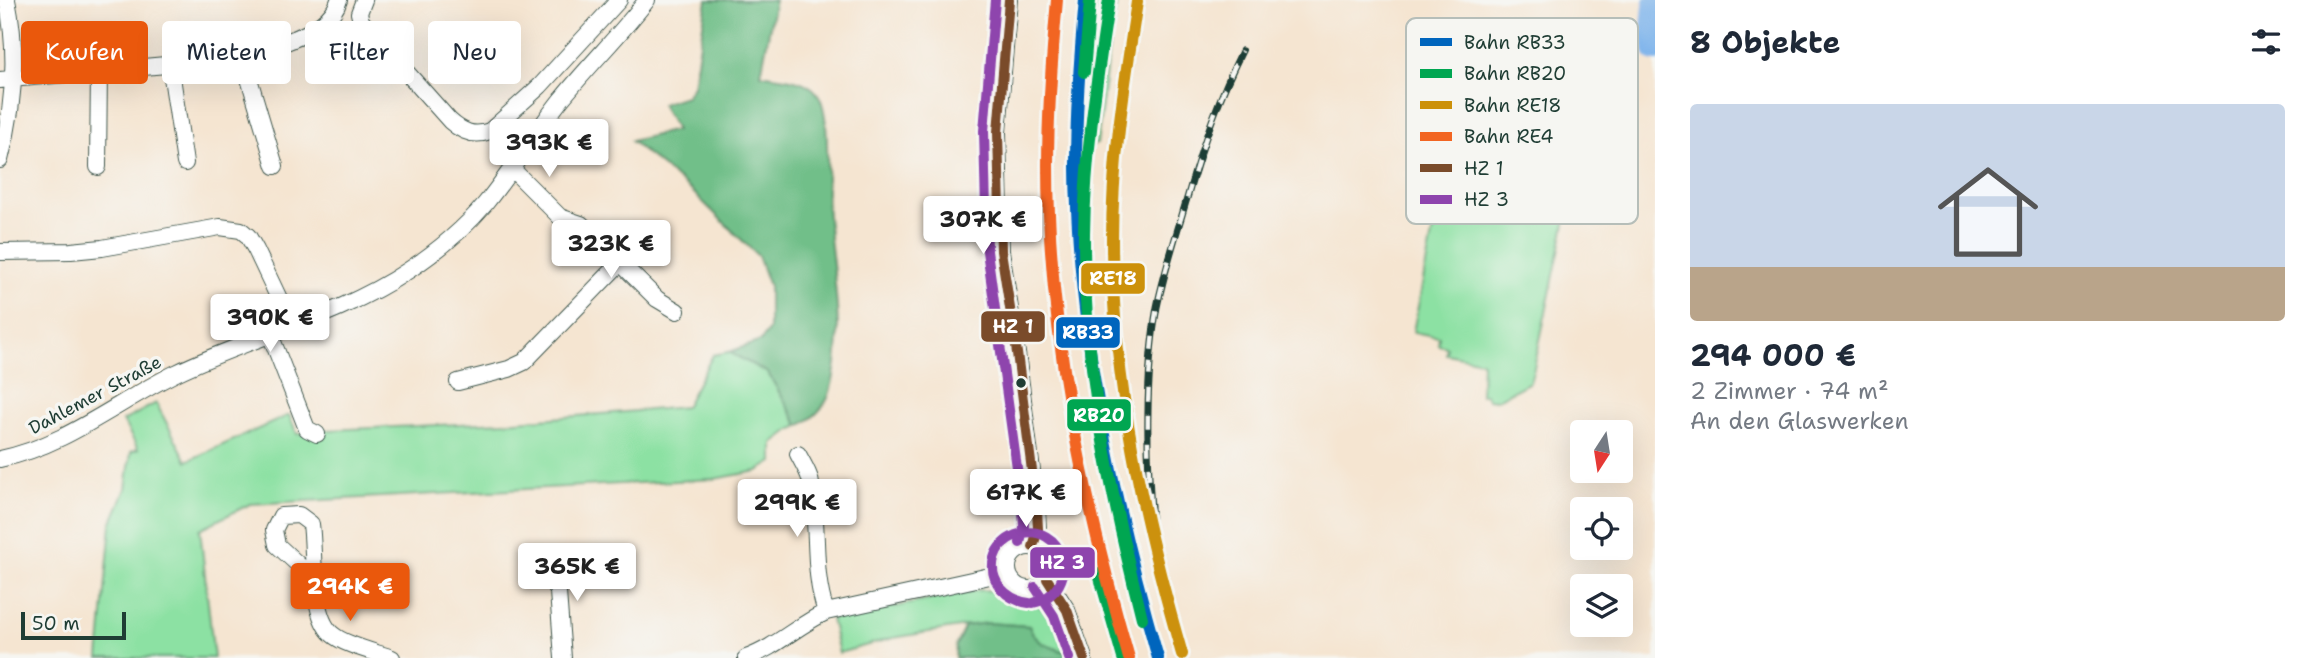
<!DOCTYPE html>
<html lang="de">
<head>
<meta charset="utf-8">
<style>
  :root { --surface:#fff; --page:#f6f6f7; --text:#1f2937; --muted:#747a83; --line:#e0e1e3; --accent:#ea580c }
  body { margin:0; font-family:"Shantell Sans",sans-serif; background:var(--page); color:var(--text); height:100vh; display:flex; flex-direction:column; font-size:26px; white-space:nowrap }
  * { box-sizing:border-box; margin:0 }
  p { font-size:23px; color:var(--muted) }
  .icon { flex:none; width:38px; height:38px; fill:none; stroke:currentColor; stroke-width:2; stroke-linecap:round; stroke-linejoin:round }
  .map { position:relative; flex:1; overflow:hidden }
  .panel { display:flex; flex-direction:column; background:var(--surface); width:665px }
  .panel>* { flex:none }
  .banner { position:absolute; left:21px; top:21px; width:665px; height:63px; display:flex; gap:14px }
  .needle { width:46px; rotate:192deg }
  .buttons { position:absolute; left:1570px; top:420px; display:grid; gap:14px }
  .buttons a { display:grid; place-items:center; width:63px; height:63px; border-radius:7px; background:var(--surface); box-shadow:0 7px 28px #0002; font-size:35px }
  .scale { position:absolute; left:21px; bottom:18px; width:105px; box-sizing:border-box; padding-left:7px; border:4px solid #1f3d34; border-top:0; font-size:19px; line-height:24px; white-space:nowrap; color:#1f3d34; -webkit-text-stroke:5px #f6f6f2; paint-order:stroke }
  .price { position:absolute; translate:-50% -60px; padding:0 16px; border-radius:7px; background:#fff; color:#222; font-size:23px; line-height:46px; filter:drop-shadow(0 2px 4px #0008) }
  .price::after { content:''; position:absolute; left:50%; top:42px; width:21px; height:16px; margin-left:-10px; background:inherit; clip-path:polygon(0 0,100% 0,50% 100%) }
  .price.on { background:var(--accent); color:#fff }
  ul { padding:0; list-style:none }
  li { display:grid; align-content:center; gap:14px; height:371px; padding:0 35px }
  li+li { border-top:2px solid var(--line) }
  li span { display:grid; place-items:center; height:217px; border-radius:7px; color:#555 }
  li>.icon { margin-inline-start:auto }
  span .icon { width:126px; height:126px; fill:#fffc; stroke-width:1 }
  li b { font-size:30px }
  h2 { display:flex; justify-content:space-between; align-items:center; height:84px; padding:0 35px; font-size:30px }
  .pill { padding:0 24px; border-radius:7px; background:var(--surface); box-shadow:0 7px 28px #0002; font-size:24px; line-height:63px }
  .pill.on { background:var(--accent); color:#fff }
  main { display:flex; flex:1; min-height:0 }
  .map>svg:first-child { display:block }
  .green { fill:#8ce1a3; stroke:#568f6c; stroke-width:2 }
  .forest { fill:#71bf89; stroke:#487e5e; stroke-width:2 }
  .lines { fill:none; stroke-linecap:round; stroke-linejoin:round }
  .river { stroke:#7db3eb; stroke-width:24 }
  .minor-casing { stroke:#3f564c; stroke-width:18 }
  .minor { stroke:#fff; stroke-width:16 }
  .rail-casing { stroke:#1f3d34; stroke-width:7 }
  .rail { stroke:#f6f6f2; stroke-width:4.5; stroke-dasharray:13; stroke-linecap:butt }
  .bus-1-casing { stroke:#f6f6f2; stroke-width:16 }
  .bus-2-casing { stroke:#f6f6f2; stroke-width:16 }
  .bus-1 { stroke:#7a4b2a; stroke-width:10 }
  .bus-2 { stroke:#8e44ad; stroke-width:10 }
  .rail-1-casing { stroke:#f6f6f2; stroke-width:18 }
  .rail-2-casing { stroke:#f6f6f2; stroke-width:18 }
  .rail-3-casing { stroke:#f6f6f2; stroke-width:18 }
  .rail-4-casing { stroke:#f6f6f2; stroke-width:18 }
  .rail-1 { stroke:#0065bd; stroke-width:12 }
  .rail-2 { stroke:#00a651; stroke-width:12 }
  .rail-3 { stroke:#cc910a; stroke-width:12 }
  .rail-4 { stroke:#f26522; stroke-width:12 }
  .bus-dot { fill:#1f3d34; stroke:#f6f6f2; stroke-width:2.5 }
  .labels { text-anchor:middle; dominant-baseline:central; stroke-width:7; stroke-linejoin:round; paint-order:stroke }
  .street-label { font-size:18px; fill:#1f3d34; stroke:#f6f6f2 }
  .key { fill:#f6f6f2; stroke:#b6beb9; stroke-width:2 }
  .key-label { font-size:19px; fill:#1f3d34 }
  .line-badge { stroke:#f6f6f2; stroke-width:2.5 }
  .badge-label { font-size:19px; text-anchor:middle; font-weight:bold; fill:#fff }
</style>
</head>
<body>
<main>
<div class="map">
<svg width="1655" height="658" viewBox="0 0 1655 658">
  <rect width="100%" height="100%" fill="#f6f6f2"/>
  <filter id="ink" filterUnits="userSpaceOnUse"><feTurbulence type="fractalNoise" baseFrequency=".0143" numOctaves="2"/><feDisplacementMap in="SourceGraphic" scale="14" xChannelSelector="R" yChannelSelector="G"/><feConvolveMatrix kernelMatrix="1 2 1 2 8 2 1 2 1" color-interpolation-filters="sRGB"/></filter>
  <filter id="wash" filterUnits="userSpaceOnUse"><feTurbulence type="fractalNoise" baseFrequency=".00686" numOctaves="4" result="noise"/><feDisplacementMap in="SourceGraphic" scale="28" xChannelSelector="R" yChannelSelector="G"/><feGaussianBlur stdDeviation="1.57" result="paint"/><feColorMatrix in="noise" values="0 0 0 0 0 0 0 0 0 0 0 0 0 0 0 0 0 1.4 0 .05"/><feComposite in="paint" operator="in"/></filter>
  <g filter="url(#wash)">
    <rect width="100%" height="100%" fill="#f5e5d1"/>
    <path class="green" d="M1095,0H1117L1109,46L1097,144L1091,145L1089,129Z
      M1452,132L1489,137L1503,135L1574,145L1568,175L1575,177L1534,368L1530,382L1496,400L1488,399L1485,394L1481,395L1482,361L1446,354L1447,347L1438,345L1439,337L1413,332Z
      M729,352L768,373L799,426L790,430L773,443V462L758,471L714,479L250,504L200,529L214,658H99L111,524L126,489L131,452L138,449L123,421L156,403L187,461L289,415L297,434L327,430L504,422L685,407L713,355Z
      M980,590L1001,591L1017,599L1033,601L1053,617L1063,635L1070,654C1050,645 1039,648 1029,626L988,623L965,626L893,638L839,653L831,619Z"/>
    <path class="forest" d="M707,0H775L761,74C780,78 808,77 819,96C831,118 826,175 827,202C830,262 848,334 830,392C826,407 812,419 799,426L768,373L729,352L761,341L769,329V286L758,256L692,191L631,141L676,130L661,104L686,96L693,86Z
      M988,623L1029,626C1039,648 1050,645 1070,654L1071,658H955L956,645L965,626Z"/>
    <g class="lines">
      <path class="river" d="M1655,5L1653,27L1655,50"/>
    </g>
  </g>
  <g filter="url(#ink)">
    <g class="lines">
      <g class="minor-casing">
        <path id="minor" d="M364,0L359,13L361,21L450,121C462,132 474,137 490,131L540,86L619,0
          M1009,0L998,132L1001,251L1017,353L1037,510L1038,529L1033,547
          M242,55L275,166
          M170,64L185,163
          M0,80L210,61C246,54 328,40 339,0
          M0,160C14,108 18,53 7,0
          M98,167L99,69
          M511,168L560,217L581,224L657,299L677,311
          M0,252L71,251L102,248L220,227L241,230L248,236L256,250L292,326
          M270,334L307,429L317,434
          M458,382L509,369L524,362L620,263
          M798,454C802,462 808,471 810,479C820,523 811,569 826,612
          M0,459C65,446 117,402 176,373C252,336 338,318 409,270C436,252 464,229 485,204C512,171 534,134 560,101C588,66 620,35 647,0
          M1008 568a21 21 0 1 1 42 0a21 21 0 1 1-42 0Z
          M545,558L558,592L563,658
          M1047,579L1067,610L1084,658
          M315,580L277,545L274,530L281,516L299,515L311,524C315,553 310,615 332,634C344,645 375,652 392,658
          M746,658C775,648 798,625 826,612L1008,572"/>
      </g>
      <use href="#minor" class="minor"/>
      <g class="rail-casing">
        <path id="rail" d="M1061,0C1049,91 1047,186 1053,278C1057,333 1070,388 1080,442
          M1183,658C1172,616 1158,573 1153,529C1146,461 1145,374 1157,307C1165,269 1177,232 1188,195C1202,145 1219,97 1242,51"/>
      </g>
      <use href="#rail" class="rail"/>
      <g class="bus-1-casing">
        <path id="bus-1" d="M1009,0L998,132L1001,251L1017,353L1037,510L1038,529L1033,547
          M1047,579L1067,610L1084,658"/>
      </g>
      <g class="bus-2-casing">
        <path id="bus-2" d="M995,0L984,131L987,251L1023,511L1024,527L1020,543
          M1035,587L1054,616L1069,658
          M1029,603C1007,600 988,582 994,558C997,547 1006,539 1016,535C1064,518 1085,590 1033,603"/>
      </g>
      <use href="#bus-1" class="bus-1"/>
      <use href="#bus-2" class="bus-2"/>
      <g class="rail-1-casing">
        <path id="rail-1" d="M1085,0C1080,55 1076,110 1076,165C1077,333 1112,497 1158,658"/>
      </g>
      <g class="rail-2-casing">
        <path id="rail-2" d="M1109,0C1097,78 1085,155 1084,233C1083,364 1110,492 1142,618
          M1084,72L1090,1
          M1099,574L1123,658"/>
      </g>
      <g class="rail-3-casing">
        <path id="rail-3" d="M1137,2C1125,81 1112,160 1112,240C1112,382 1143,519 1182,654"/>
      </g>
      <g class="rail-4-casing">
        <path id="rail-4" d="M1057,0C1052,55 1048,110 1048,165C1048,333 1083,498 1129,658"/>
      </g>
      <use href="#rail-1" class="rail-1"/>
      <use href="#rail-2" class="rail-2"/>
      <use href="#rail-3" class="rail-3"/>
      <use href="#rail-4" class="rail-4"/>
    </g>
  </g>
  <circle class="bus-dot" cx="1021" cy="383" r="6"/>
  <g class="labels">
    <g class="street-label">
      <text transform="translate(95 395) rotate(-28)">Dahlemer Straße</text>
    </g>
  </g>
  <rect x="1406" y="18" width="232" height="206" rx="10" class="key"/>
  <rect x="1420" y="38" width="32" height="8" fill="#0065bd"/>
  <rect x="1420" y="69" width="32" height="9" fill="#00a651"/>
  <rect x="1420" y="101" width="32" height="8" fill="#cc910a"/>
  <rect x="1420" y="132" width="32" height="9" fill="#f26522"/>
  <rect x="1420" y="164" width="32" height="8" fill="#7a4b2a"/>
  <rect x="1420" y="195" width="32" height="9" fill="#8e44ad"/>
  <g class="key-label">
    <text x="1464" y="49">Bahn RB33</text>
    <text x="1464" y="80">Bahn RB20</text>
    <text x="1464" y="112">Bahn RE18</text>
    <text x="1464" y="143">Bahn RE4</text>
    <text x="1464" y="175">HZ 1</text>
    <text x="1464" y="206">HZ 3</text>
  </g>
  <g class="line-badge">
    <rect x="1080" y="262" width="66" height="33" rx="7" fill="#cc910a"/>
    <rect x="980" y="310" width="66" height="33" rx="7" fill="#7a4b2a"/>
    <rect x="1055" y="316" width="66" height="33" rx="7" fill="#0065bd"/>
    <rect x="1066" y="398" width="66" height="34" rx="7" fill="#00a651"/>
    <rect x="1029" y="546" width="67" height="33" rx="7" fill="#8e44ad"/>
  </g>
  <g class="badge-label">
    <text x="1113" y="285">RE18</text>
    <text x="1013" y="333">HZ 1</text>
    <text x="1088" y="339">RB33</text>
    <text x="1099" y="422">RB20</text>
    <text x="1062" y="569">HZ 3</text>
  </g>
</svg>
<div class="buttons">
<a><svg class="needle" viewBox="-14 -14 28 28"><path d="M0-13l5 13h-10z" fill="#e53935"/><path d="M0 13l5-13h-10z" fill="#747a83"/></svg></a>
<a><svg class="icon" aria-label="locate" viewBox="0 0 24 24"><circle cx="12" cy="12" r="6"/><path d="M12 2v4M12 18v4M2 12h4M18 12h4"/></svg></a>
<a><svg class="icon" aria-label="layers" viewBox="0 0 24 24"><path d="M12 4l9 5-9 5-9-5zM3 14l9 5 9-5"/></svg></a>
</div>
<div class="scale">50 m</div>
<b class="price" style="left:549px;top:179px">393K €</b>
<b class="price" style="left:983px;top:256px">307K €</b>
<b class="price" style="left:611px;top:280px">323K €</b>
<b class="price" style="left:270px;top:354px">390K €</b>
<b class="price" style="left:1026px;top:529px">617K €</b>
<b class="price" style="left:797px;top:539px">299K €</b>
<b class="price" style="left:577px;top:603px">365K €</b>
<b class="price on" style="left:350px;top:623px">294K €</b>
<div class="banner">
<a class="pill on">Kaufen</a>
<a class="pill">Mieten</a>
<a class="pill">Filter</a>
<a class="pill">Neu</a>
</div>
</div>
<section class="panel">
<h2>8 Objekte<svg class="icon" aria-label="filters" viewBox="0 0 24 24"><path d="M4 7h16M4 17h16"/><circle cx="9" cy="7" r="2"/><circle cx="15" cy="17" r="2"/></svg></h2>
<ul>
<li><span style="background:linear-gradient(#c9d6e8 75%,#b9a48a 0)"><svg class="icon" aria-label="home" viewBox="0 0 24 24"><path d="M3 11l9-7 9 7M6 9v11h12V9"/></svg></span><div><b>294 000 €</b><p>2 Zimmer · 74 m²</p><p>An den Glaswerken</p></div></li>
</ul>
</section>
</main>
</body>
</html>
